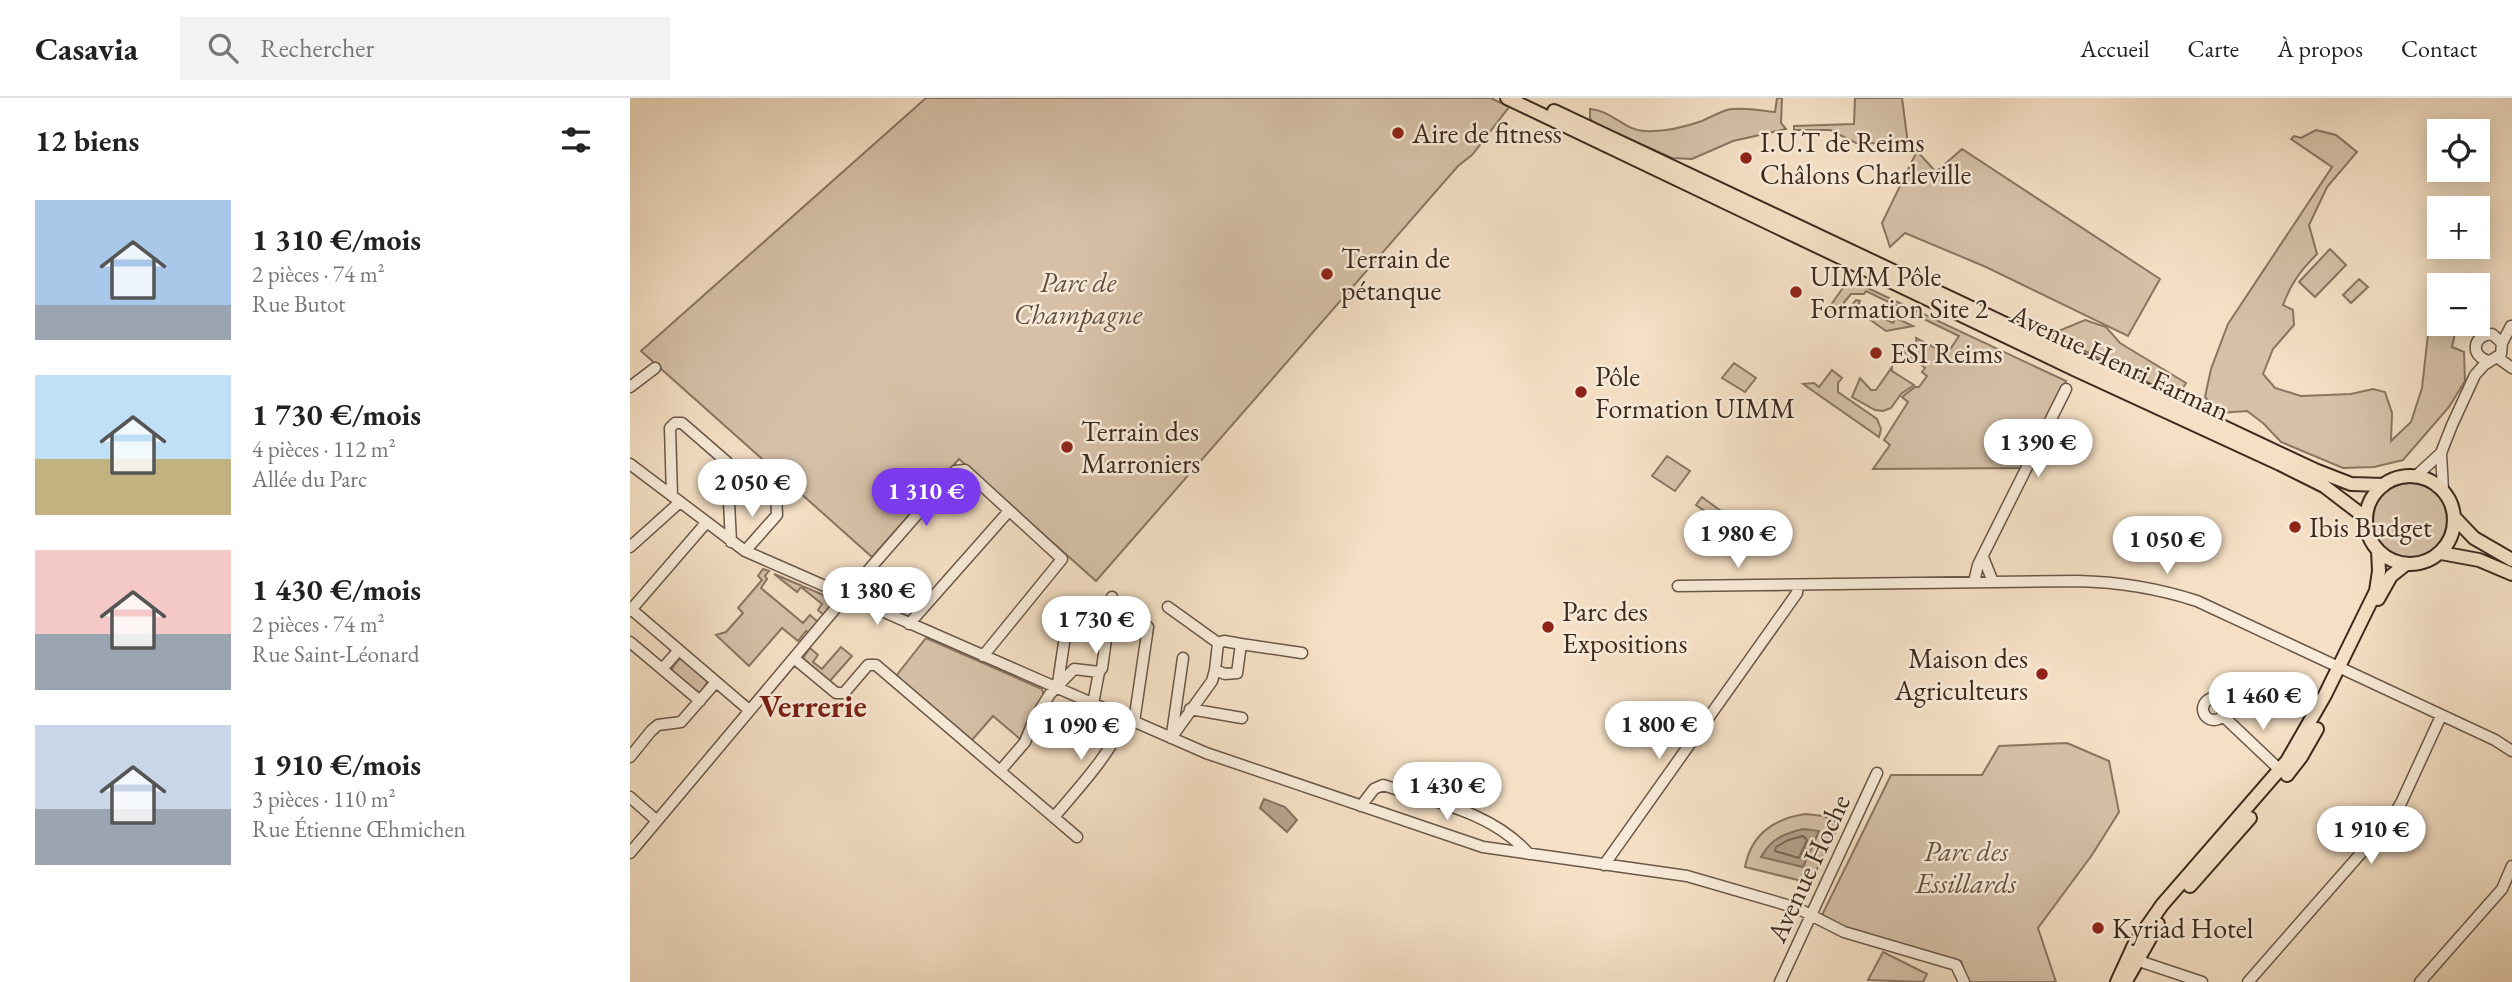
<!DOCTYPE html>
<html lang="fr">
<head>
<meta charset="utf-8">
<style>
  :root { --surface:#fff; --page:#f2f2f2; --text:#222; --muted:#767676; --line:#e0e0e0; --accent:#7c3aed }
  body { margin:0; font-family:"EB Garamond",serif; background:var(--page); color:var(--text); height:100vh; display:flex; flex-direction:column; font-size:26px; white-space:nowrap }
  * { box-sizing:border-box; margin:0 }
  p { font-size:23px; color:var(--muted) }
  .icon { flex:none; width:38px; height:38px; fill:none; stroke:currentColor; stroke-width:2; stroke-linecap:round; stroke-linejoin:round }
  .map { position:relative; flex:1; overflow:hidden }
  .drawer { display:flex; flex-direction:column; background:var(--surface); width:630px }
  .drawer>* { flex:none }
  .buttons { position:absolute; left:1797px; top:21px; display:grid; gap:14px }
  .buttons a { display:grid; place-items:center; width:63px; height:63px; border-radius:0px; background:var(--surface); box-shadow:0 4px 18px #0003; font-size:35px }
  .price { position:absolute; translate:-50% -60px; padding:0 16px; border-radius:24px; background:#fff; color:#222; font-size:23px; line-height:46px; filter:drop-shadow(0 2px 4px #0008) }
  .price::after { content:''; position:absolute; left:50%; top:42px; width:21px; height:16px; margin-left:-10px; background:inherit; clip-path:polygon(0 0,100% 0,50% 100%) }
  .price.on { background:var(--accent); color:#fff }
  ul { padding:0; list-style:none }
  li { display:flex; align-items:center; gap:21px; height:175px; padding:0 35px }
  li span { display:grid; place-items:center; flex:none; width:196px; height:140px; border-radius:0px; color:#555 }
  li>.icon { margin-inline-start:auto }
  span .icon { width:84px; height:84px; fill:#fffc; stroke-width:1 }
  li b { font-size:30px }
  h2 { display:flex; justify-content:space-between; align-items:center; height:84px; padding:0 35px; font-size:30px }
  header { display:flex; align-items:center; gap:42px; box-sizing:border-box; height:98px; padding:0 35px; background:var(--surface); border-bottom:2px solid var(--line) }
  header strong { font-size:33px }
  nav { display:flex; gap:38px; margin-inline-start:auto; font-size:24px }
  .search { width:490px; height:63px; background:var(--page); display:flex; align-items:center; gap:18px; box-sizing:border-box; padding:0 24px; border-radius:0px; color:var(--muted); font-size:26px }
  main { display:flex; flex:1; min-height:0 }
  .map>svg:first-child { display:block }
  .green { fill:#d6c1a8; stroke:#897562; stroke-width:2 }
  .water { fill:#b6a28c; stroke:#857260; stroke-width:2 }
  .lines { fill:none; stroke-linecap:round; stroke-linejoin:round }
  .shore { stroke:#796654; stroke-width:2 }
  .minor-casing { stroke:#6a5747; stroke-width:13 }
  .major-casing { stroke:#3c291d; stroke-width:16 }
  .minor { stroke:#f8ebd9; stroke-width:10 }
  .major { stroke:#f5e0c5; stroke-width:12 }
  .poi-dot { fill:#8f2418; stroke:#f8ebd9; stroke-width:2.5 }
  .labels { text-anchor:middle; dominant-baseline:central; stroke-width:5; stroke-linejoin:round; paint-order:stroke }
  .poi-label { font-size:28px; fill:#3c291d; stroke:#f8ebd9; text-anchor:start }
  .park-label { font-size:28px; font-style:italic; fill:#624f40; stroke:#f8ebd9 }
  .street-label { font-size:28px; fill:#3c291d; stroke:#f8ebd9 }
  .quarter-label { font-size:32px; font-weight:bold; fill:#7a1f14; stroke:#f8ebd9 }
</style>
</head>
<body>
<header>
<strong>Casavia</strong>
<div class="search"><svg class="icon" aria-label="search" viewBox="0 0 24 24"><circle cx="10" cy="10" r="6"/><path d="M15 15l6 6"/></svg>Rechercher</div>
<nav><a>Accueil</a><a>Carte</a><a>À propos</a><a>Contact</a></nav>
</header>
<main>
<section class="drawer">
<h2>12 biens<svg class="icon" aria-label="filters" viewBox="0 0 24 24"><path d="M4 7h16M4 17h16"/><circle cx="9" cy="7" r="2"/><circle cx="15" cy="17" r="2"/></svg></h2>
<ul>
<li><span style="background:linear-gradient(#a9c7e8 75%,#9aa5b1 0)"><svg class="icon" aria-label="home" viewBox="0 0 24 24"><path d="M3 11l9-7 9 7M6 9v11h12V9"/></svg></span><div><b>1 310 €/mois</b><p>2 pièces · 74 m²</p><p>Rue Butot</p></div></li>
<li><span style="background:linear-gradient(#bfe0f5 60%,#c2b280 0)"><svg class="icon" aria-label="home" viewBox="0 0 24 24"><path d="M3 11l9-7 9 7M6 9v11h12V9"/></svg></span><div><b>1 730 €/mois</b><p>4 pièces · 112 m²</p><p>Allée du Parc</p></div></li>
<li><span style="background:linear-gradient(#f6c9c9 60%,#9aa5b1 0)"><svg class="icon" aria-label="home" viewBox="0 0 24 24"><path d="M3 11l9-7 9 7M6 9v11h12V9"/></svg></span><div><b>1 430 €/mois</b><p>2 pièces · 74 m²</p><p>Rue Saint-Léonard</p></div></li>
<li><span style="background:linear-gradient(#c9d6e8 60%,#9aa5b1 0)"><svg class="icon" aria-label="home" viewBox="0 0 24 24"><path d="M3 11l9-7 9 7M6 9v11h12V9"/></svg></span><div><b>1 910 €/mois</b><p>3 pièces · 110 m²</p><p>Rue Étienne Œhmichen</p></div></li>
</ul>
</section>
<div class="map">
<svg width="1882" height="884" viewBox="0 0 1882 884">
  <rect width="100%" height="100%" fill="#f5e0c5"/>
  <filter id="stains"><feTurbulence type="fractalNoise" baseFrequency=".00286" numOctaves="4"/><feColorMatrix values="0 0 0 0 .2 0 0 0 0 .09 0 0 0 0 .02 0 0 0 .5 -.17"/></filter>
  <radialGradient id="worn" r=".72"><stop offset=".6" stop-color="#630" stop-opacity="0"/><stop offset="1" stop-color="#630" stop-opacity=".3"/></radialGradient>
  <path class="green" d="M296,0H861L879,9L842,57L828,68L466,483L329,361L242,459L11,253Z
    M1147,0H1152L1151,25L1156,31L1103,43L1062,61L1042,60L964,25L960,20V11C981,12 994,32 1014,33C1032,34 1055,29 1072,23C1080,19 1088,15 1097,12C1111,8 1131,13 1145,14Z
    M1225,0H1272L1278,46L1226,45L1200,32H1164V28L1224,26Z
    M1686,32L1706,37L1727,54L1697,89L1679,127L1687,156C1671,172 1661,185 1653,207L1663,212L1664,227L1643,251L1633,276L1645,290L1671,298L1721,296L1743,291L1755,294L1762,315L1761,343L1781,324L1792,290L1798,236L1809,220L1810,226H1827L1822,249L1834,254L1835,283L1819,309L1773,362L1744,369L1713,370L1651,344L1633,325L1617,313L1590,315L1575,299L1581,271L1598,226L1702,69L1661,41L1664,38L1671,40Z
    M1332,51L1530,181L1498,238L1356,169L1275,135L1260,149L1252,125L1287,53L1306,74Z
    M1700,151L1716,167L1685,199L1669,184Z
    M1729,181L1738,189L1721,205L1713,197Z
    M1227,185L1436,283L1393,370L1243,371L1260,347L1254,342L1278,304L1272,299L1285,289H1289L1297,278L1292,274L1295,270L1275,254L1273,256L1270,254L1287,251L1286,240L1311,253L1314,250L1319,253L1329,238L1236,193L1234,196H1221L1207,213L1198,211L1215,187Z
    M1226,202L1230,203L1228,208L1263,225L1266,220L1283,228L1256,233L1221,208Z
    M1455,222L1476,229L1490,245L1556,285L1547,299L1421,236Z
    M1104,265L1126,280L1115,294L1092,280Z
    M1262,269V273L1284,287L1271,296L1261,310L1253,313L1245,312L1222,299L1230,280L1241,292H1246Z
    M1202,272L1212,280L1208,285V294L1247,321L1251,331L1249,339L1173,286L1184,285L1189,289Z
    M1037,358L1060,373L1045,393L1022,378Z
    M1743 422a37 37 0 1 1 74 0a37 37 0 1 1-74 0Z
    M1072,399L1091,413L1086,421L1066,407Z
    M133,471L139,473L135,478L137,481L131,490L173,525L180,517L189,525L180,535L176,533L168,543L152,530L119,568L86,537L96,534L113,515L108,510L132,482L128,478Z
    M144,476L203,501L202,506L194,517L188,512L192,506L171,489L167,494Z
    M296,540L412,591L414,598L399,619L390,641L363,618L342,642L266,578Z
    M211,549L222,558L199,584L173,560L180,550L188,557L183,564L192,571Z
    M50,560L78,583L70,596L41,572Z
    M1437,645L1479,663L1489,714L1462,757L1408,830L1426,884H1338L1331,863L1216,830L1192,817L1261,677H1352L1369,648Z
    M1176,716L1193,718L1210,725L1180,785L1115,769C1121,736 1145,720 1176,716Z
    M1253,854L1297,876L1293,884L1238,882Z"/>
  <path class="water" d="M634,701L655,709L667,722L657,734L630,710Z
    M1173,731L1189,733L1173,769L1131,759C1141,741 1153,736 1173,731Z"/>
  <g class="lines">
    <path class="shore" d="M1173,738L1177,742L1169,760L1145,753L1146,749L1158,742Z"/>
    <g class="minor-casing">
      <path id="minor" d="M1868,260L1882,270
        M1859,263C1840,259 1842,237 1862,236L1872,245
        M0,289L25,270
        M0,366L115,453L576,655L853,749L1057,778L1167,810L1214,834L1326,867L1334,884
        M1786,378L1811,355
        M1813,392L1811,355L1822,327L1845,277L1854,267L1871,256L1872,245L1881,228
        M42,398L40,330L45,325H52L97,364L101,444
        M0,449L50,404
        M115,453L147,417L146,395
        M1353,459L1363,484
        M1344,484L1348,467L1436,291
        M1048,488L1448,483C1490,484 1527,490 1567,503L1865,642L1882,653
        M538,509L588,545
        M1,511L119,612
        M0,513L76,425
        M279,526L379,413
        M0,544L70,603
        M611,546L672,555
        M165,561L206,595H214L238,567H246L447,739
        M33,570L48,553
        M469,574L472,570L482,499
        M428,585L438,518
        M1573 611a11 11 0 1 1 22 0a11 11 0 1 1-22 0Z
        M560,611L612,620
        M1593,618L1650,672
        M504,624L518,529
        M542,636L553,560
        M541,640L582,583L585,572L595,576L607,575L611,546L594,543L588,545L585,572
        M0,659L21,633L28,627L51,624L86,584
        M370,673L395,644L405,620L420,596L444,571L469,574L463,606
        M0,699L26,722
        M731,708L744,691L753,687C804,704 862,714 899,756
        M424,719C451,687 478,659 496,620
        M0,755L215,499L325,373L335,372L432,461L353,558
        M974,767L1167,495L1168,487
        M1506,862L1572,884
        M1150,884L1247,675
        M1618,884L1761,721L1771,705L1811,618
        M1790,884L1872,791L1882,768"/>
    </g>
    <g class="major-casing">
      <path id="major" d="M877,0L1444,271L1650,366L1694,388L1736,420
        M924,13L1685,372L1721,386L1754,387
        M1736 422a44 44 0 1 1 88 0a44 44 0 1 1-88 0Z
        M1824,419L1844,440L1882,462
        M1811,455L1849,462L1882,476
        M1748,501L1761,478L1776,466
        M1657,677L1671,659L1687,631
        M1560,788L1620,720
        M1496,883L1528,826
        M1487,884L1504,847L1532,807L1657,663L1695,597L1746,493L1749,473L1748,452"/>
    </g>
    <use href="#minor" class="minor"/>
    <use href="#major" class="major"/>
  </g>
  <g class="poi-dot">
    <circle cx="768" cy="35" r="7"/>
    <circle cx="1116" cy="60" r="7"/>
    <circle cx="697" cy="176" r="7"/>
    <circle cx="1166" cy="194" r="7"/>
    <circle cx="1246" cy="255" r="7"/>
    <circle cx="951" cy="294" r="7"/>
    <circle cx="437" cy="349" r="7"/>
    <circle cx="1665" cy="429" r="7"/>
    <circle cx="918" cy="529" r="7"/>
    <circle cx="1412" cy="576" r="7"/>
    <circle cx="1468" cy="830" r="7"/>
  </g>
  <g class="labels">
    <g class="poi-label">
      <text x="782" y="35">Aire de fitness</text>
      <text x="1130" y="44">I.U.T de Reims<tspan x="1130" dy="32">Châlons Charleville</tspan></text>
      <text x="711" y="160">Terrain de<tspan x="711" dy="32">pétanque</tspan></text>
      <text x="1180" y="178">UIMM Pôle<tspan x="1180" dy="32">Formation Site 2</tspan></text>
      <text x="1260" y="255">ESI Reims</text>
      <text x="965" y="278">Pôle<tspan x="965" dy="32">Formation UIMM</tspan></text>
      <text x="451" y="333">Terrain des<tspan x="451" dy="32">Marroniers</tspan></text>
      <text x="1679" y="429">Ibis Budget</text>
      <text x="932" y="513">Parc des<tspan x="932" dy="32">Expositions</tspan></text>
      <text x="1398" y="560" text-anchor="end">Maison des<tspan x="1398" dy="32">Agriculteurs</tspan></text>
      <text x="1482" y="830">Kyriad Hotel</text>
    </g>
    <g class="park-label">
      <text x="448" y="184">Parc de<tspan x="448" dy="32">Champagne</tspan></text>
      <text x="1336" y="753">Parc des<tspan x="1336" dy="32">Essillards</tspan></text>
    </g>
    <g class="street-label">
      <text transform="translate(1490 264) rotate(25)">Avenue Henri Farman</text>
      <text transform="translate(1178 770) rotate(-65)">Avenue Hoche</text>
    </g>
    <g class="quarter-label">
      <text x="183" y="608">Verrerie</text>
    </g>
  </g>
  <rect width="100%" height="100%" filter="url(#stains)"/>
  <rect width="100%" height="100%" fill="url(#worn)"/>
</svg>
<div class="buttons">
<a><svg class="icon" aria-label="locate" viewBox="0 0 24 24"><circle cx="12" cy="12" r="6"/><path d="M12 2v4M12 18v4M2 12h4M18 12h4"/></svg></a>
<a>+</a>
<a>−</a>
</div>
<b class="price" style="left:1408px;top:381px">1 390 €</b>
<b class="price" style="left:122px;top:421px">2 050 €</b>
<b class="price on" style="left:296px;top:430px">1 310 €</b>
<b class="price" style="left:1108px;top:472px">1 980 €</b>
<b class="price" style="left:1537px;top:478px">1 050 €</b>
<b class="price" style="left:247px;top:529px">1 380 €</b>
<b class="price" style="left:466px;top:558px">1 730 €</b>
<b class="price" style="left:1633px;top:634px">1 460 €</b>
<b class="price" style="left:1029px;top:663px">1 800 €</b>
<b class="price" style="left:451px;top:664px">1 090 €</b>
<b class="price" style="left:817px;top:724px">1 430 €</b>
<b class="price" style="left:1741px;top:768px">1 910 €</b>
</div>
</main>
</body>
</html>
